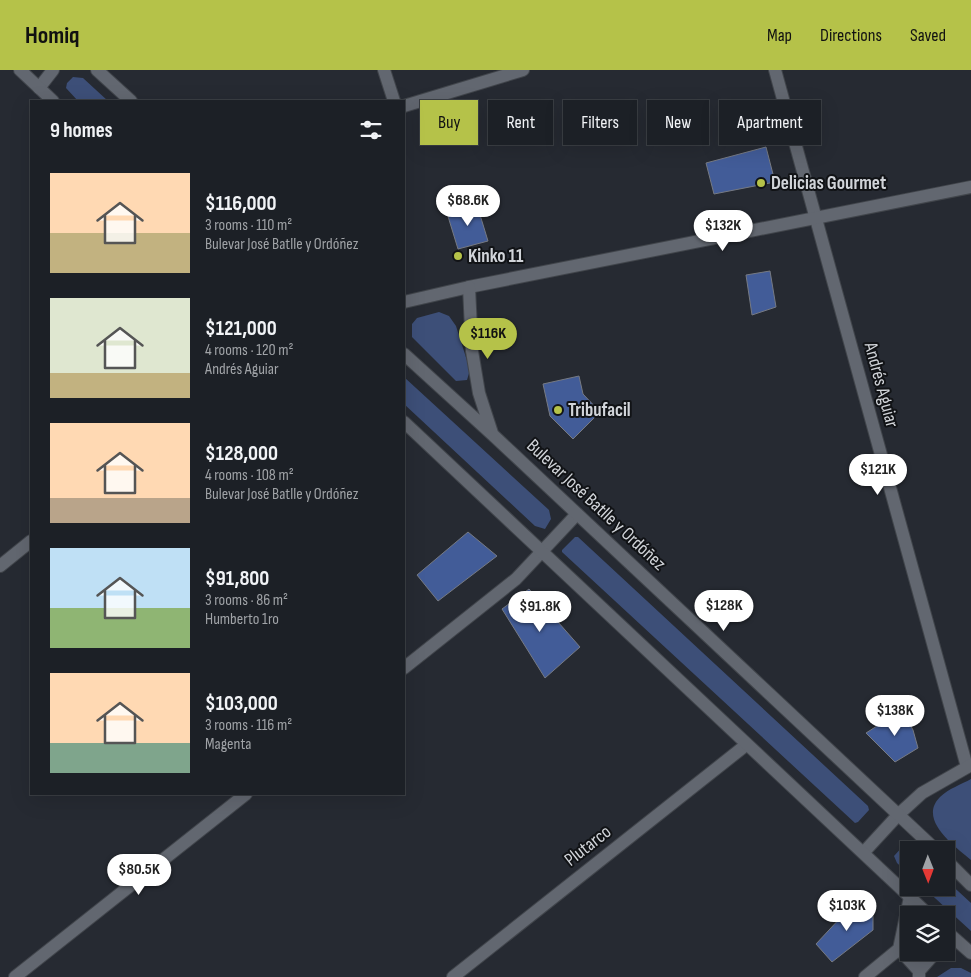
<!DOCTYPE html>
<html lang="en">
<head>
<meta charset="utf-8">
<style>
  :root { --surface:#1c2026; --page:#292d32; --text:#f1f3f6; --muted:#a0a3a7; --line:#3a3e43; --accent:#b5c249 }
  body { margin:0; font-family:"Sofia Sans Condensed",sans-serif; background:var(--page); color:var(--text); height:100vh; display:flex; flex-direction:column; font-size:19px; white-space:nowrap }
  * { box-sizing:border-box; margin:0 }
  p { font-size:16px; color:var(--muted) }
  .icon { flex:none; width:28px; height:28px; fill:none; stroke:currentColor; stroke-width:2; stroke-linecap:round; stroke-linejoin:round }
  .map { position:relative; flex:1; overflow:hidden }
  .side { position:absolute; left:30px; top:30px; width:375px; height:695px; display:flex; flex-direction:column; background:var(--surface); border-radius:0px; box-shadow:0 5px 20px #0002,0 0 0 1px var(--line) }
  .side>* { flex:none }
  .guide { position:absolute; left:420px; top:30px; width:475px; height:45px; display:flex; gap:10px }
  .needle { width:32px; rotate:179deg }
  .fabs { position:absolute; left:900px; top:771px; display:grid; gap:10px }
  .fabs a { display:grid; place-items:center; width:55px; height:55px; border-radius:0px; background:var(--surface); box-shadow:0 5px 20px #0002,0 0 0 1px var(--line); font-size:25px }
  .price { position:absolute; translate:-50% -42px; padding:0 11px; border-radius:18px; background:#fff; color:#222; font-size:16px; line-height:32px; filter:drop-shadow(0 1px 2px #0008) }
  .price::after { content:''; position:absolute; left:50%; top:30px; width:15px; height:11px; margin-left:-8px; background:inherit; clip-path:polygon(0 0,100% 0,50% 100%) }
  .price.active { background:var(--accent); color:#111 }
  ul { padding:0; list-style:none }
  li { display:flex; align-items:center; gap:15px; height:125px; padding:0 20px }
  li span { display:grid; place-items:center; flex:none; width:140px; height:100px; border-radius:0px; color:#555 }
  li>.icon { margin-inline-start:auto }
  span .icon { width:60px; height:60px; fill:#fffc; stroke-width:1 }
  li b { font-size:21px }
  h2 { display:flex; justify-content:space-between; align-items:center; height:60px; padding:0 20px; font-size:21px }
  .tag { padding:0 18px; border-radius:0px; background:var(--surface); box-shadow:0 5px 20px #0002,0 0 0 1px var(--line); font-size:18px; line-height:45px }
  .tag.active { background:var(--accent); color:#111 }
  header { display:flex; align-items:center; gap:30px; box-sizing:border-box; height:70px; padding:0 25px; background:var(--accent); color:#111 }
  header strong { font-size:24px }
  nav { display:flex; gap:28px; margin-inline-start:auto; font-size:18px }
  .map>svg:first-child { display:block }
  .green { fill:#3d4f78 }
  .building { fill:#425c98; stroke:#767a83 }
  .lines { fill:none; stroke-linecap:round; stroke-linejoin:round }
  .minor-casing { stroke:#41454b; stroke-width:14 }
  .tertiary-casing { stroke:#41454b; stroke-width:14 }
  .secondary-casing { stroke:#41454b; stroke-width:14 }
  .minor { stroke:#626770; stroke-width:12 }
  .tertiary { stroke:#626770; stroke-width:12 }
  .secondary { stroke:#626770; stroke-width:12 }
  .poi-dot { fill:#b5c249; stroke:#111316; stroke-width:2 }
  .labels { text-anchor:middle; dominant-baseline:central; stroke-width:4; stroke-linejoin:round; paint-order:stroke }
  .poi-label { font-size:19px; font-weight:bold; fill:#d1d4d9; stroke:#111316; text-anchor:start }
  .street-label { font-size:19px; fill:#d1d4d9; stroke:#111316 }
</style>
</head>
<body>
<header>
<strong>Homiq</strong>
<nav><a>Map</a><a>Directions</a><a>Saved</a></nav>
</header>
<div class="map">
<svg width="971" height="907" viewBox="0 0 971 907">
  <rect width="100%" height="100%" fill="#262a32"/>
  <path class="green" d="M73,7L83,8L108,31H78L66,18L67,13Z
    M439,242L449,246L456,256L470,300L467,310L456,311L412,267V254L417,248Z
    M404,307L549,440L551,449L545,459L535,456L404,334Z
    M575,467H578L868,736L869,740L858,752L855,753L562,482V480Z
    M971,709V790C956,777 917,750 940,727C948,719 962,714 971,709Z
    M909,774L915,780H909V804L897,793L894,786L904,775Z
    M946,810L971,833V861L924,818H946Z
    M951,898H961L971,903V907H937Z"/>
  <path class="building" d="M766,77L775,112L714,124L706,93Z
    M477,135L488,171L458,179L447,143Z
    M770,201L776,237L752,245L746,205Z
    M579,306L583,324L600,342L573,369L550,346L543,314Z
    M468,462L497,486L438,531L417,505Z
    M529,519L580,577L545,608L502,539Z
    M902,640L913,660L918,678L895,692L866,663Z
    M856,831L873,846V860L832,892L816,874Z"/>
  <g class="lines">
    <g class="minor-casing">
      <path id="minor" d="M384,0L394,31
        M775,0L967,697
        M39,18L53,0
        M404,36L523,0
        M0,496L31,471
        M404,598L516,509L577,444
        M899,879L919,901
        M15,907L246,724
        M453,907L746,675
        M865,907L899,879L910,827
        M919,907V901L936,882"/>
    </g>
    <g class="tertiary-casing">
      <path id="tertiary" d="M404,232L469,217L971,117
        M864,782L899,744L922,723L971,695"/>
    </g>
    <g class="secondary-casing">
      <path id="secondary" d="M20,0L53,31
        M97,0L131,31
        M469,217L472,281L479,323L492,363
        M404,284L493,365L936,780
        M404,352L929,845
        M946,790L971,815
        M946,861L971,883"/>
    </g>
    <use href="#minor" class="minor"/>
    <use href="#tertiary" class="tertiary"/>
    <use href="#secondary" class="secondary"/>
  </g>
  <g class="poi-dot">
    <circle cx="761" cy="113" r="5"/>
    <circle cx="458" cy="186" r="5"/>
    <circle cx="558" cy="340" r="5"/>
  </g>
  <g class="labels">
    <g class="poi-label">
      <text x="771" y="113">Delicias Gourmet</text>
      <text x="468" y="186">Kinko 11</text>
      <text x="568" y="340">Tribufacil</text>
    </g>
    <g class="street-label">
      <text transform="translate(881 315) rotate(75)">Andrés Aguiar</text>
      <text transform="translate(596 435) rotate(43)">Bulevar José Batlle y Ordóñez</text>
      <text transform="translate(588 776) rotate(-38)">Plutarco</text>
    </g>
  </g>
</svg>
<div class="fabs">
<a><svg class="needle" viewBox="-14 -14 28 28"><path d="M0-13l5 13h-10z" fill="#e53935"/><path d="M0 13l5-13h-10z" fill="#a0a3a7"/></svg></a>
<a><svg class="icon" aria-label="layers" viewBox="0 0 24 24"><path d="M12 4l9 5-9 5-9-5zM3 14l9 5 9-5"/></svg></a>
</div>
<b class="price" style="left:468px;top:157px">$68.6K</b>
<b class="price" style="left:723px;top:182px">$132K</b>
<b class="price active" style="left:488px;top:290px">$116K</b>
<b class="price" style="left:878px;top:426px">$121K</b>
<b class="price" style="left:724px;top:562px">$128K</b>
<b class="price" style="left:540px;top:563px">$91.8K</b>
<b class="price" style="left:895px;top:667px">$138K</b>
<b class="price" style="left:139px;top:826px">$80.5K</b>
<b class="price" style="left:847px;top:862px">$103K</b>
<div class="guide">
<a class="tag active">Buy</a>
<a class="tag">Rent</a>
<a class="tag">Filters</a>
<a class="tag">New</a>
<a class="tag">Apartment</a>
</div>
<section class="side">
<h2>9 homes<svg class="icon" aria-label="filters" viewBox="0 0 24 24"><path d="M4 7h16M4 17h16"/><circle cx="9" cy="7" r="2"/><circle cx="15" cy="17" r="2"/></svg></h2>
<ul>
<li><span style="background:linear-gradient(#ffd9b3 60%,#c2b280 0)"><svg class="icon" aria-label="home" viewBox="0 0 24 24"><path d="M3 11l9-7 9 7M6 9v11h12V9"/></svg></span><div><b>$116,000</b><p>3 rooms · 110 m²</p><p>Bulevar José Batlle y Ordóñez</p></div></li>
<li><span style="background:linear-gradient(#dfe7d0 75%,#c2b280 0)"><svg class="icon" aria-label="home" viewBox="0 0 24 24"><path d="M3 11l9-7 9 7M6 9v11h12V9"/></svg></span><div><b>$121,000</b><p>4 rooms · 120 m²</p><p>Andrés Aguiar</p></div></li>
<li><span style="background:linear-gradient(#ffd9b3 75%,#b9a48a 0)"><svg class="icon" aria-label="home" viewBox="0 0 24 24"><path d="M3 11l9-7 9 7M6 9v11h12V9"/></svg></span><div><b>$128,000</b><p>4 rooms · 108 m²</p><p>Bulevar José Batlle y Ordóñez</p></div></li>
<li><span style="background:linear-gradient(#bfe0f5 60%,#8fb573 0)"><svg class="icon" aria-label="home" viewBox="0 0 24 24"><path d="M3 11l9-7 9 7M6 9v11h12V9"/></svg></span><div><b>$91,800</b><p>3 rooms · 86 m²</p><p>Humberto 1ro</p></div></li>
<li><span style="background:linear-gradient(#ffd9b3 70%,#7fa58c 0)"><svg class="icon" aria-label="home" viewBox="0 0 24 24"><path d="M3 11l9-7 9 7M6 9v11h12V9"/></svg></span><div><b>$103,000</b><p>3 rooms · 116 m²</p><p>Magenta</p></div></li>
</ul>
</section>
</div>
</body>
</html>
